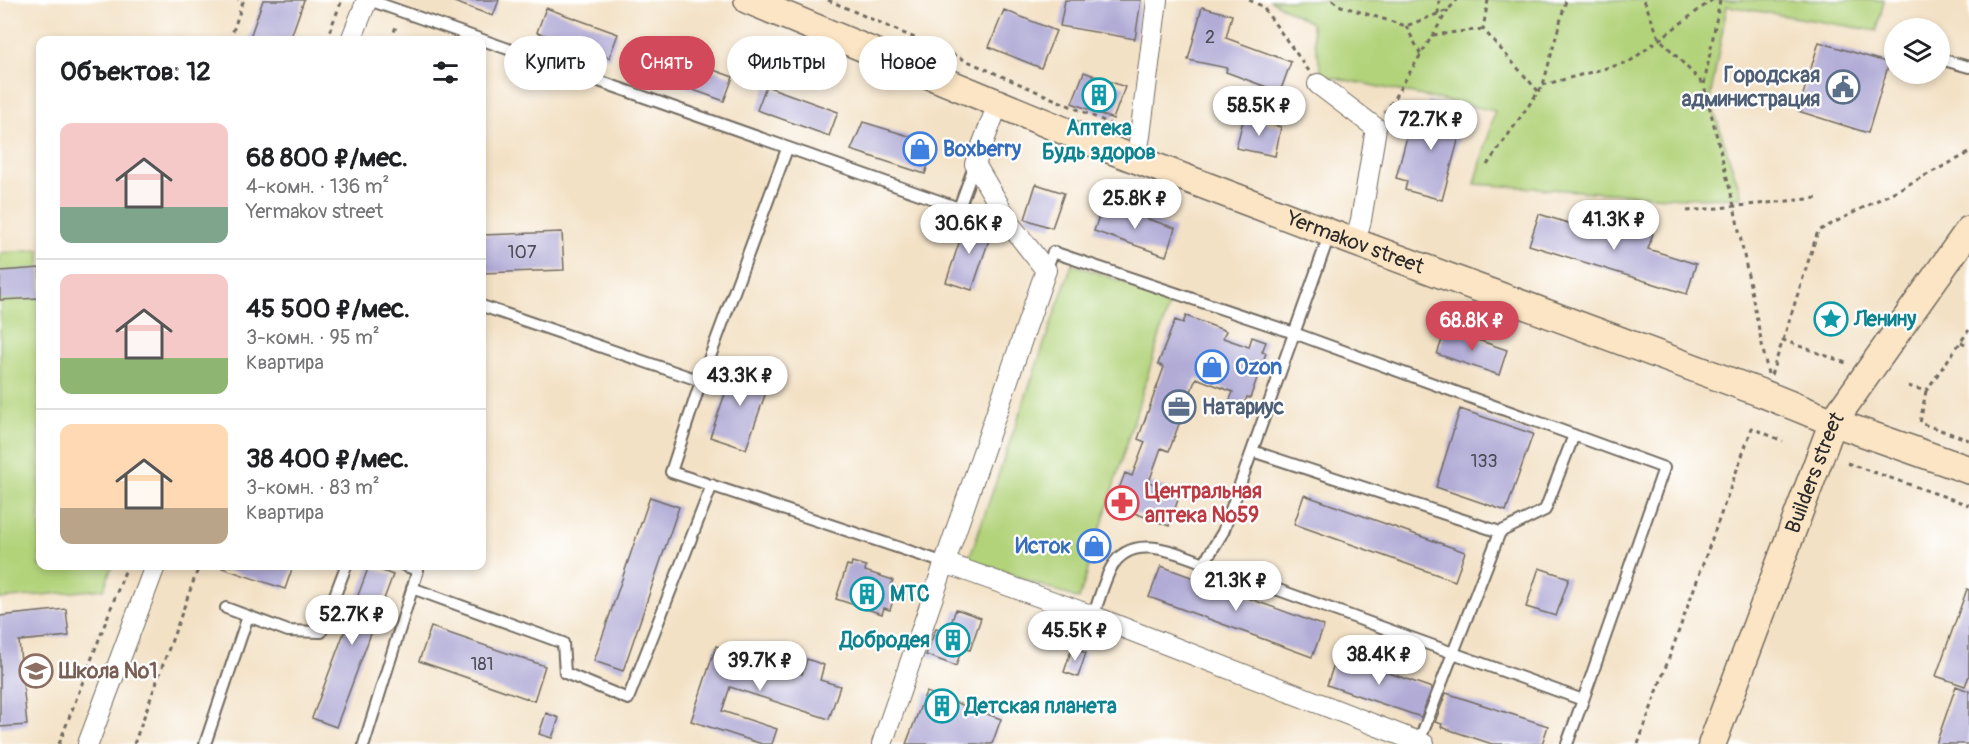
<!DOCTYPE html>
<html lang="ru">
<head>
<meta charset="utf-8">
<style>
  :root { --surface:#fff; --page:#f2f2f2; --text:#202124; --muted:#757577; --line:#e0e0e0; --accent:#d1495b }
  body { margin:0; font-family:Pangolin,sans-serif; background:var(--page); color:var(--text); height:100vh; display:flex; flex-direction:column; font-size:22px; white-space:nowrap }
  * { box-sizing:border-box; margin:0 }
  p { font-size:20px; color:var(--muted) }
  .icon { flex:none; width:33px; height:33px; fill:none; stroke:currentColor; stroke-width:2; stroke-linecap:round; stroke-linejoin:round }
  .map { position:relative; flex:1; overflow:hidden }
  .drawer { position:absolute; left:36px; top:36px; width:450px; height:534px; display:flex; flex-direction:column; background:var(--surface); border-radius:12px; box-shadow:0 3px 9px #0003 }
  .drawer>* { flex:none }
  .top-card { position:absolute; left:504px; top:36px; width:570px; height:54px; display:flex; gap:12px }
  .controls { position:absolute; left:1884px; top:18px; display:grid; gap:12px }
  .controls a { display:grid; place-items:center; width:66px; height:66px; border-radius:50%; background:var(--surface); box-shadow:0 3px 9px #0003; font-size:30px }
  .price { position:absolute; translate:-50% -51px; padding:0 14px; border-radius:21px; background:#fff; color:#222; font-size:20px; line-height:39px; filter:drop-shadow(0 2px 3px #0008) }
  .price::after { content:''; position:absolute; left:50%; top:36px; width:18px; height:14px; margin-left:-9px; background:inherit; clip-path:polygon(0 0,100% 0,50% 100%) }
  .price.current { background:var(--accent); color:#fff }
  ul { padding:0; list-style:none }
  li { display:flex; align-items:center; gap:18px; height:150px; padding:0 24px }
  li+li { border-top:2px solid var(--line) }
  li span { display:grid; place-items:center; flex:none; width:168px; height:120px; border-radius:12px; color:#555 }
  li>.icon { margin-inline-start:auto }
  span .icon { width:72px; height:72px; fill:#fffc; stroke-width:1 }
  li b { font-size:26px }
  h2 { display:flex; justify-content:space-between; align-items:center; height:72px; padding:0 24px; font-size:26px }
  .tag { padding:0 21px; border-radius:27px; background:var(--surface); box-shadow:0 3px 9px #0003; font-size:21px; line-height:54px }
  .tag.current { background:var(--accent); color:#fff }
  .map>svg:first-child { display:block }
  .green { fill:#b2d37a; stroke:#6e7f52; stroke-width:1.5 }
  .building { fill:#b1abd6 }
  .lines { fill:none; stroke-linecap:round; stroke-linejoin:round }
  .lane-casing { stroke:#716b61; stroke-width:14 }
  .street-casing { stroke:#716b61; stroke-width:22 }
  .secondary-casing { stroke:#716b61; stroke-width:30 }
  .path { stroke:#716b61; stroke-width:3; stroke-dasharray:4.5 4.5; stroke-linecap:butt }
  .lane { stroke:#fff; stroke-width:10 }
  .street { stroke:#fff; stroke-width:20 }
  .secondary { stroke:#fce5c4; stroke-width:27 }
  .labels { text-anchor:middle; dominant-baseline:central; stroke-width:4.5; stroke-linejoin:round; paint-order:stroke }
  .number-label { font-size:18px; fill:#4c4b56 }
  .service-label { font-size:21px; font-weight:bold; fill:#4e5e75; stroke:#fff; text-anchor:end }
  .culture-label { font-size:21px; font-weight:bold; fill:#0d838f; stroke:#fff; text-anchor:start }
  .shop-label { font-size:21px; font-weight:bold; fill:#366cbe; stroke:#fff; text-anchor:start }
  .street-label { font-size:21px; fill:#2b2b2b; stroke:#fff }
  .health-label { font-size:21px; font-weight:bold; fill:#be3a42; stroke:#fff; text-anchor:start }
  .education-label { font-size:21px; font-weight:bold; fill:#785e54; stroke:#fff; text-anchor:start }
</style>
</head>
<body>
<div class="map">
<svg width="1969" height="744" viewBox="0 0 1969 744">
  <rect width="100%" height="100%" fill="#fff"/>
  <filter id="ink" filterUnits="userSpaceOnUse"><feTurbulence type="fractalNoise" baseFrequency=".0167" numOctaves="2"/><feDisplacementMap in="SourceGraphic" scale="12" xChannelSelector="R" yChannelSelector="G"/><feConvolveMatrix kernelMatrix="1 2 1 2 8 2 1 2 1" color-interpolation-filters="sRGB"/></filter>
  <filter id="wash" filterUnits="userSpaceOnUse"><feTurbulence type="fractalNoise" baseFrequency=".008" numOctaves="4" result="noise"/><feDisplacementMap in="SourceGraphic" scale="24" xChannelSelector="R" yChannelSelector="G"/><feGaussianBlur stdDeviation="1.35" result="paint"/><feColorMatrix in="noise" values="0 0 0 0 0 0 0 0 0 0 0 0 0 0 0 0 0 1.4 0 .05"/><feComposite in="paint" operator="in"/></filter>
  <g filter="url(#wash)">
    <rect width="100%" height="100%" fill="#f3e1c5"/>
    <path class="green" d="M1270,0H1884L1877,31L1727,6L1710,99L1742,197L1683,198L1475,184L1495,111L1322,75L1311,23Z
      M40,250V566H112L104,589L0,599V253Z
      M1072,264L1171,299L1079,599L969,559Z"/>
    <g id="blocks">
      <path class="building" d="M263,0H304L290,40H249Z
        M454,0H499L493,16L454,2Z
        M1065,0H1141L1135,39L1060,26Z
        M1202,7L1232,15L1226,38L1291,62L1280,92L1226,72L1227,68L1188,60Z
        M546,8L618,34L609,58L537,32Z
        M1004,10L1056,31L1041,68L989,47Z
        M1819,42L1889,63L1868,133L1798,111Z
        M661,51L733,77L724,101L652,75Z
        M1084,72L1125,87L1113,119L1072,103Z
        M766,86L838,112L829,136L757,110Z
        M1428,101L1466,111L1442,200L1405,190L1407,181L1396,178L1409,129L1420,132Z
        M1244,117L1281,127L1275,156L1236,148Z
        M863,122L935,144L925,174L851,150Z
        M1036,184L1064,193L1052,228L1025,219Z
        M1103,204L1175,228L1166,256L1094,231Z
        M1539,214L1597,232L1602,217L1653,233L1648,249L1696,264L1687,294L1529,245Z
        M967,219L993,228L972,290L946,282Z
        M562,232L564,270L482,273V235Z
        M40,268V298L0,300V271Z
        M1186,316L1226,331L1223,338L1249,347L1252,337L1266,342L1262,352L1266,353L1250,398L1247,397L1243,407L1229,402L1233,392L1196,378L1169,451L1161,448L1149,482L1180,494L1169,526L1113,505L1125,473L1132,476L1145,442L1138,439L1164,367L1158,364L1175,320L1183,323Z
        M1446,329L1507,350L1499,375L1437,354Z
        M735,365L771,378L746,449L710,437Z
        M1460,409L1533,434L1506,511L1436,487Z
        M1304,495L1465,552L1455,581L1294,524Z
        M650,497L679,507L623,671L594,661Z
        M852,562L866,566L865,571L893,580L891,586L897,588L890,610L884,608L882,614L836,599L847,565L851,566Z
        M222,566H293L285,589L222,568Z
        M369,566L393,575L336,727L312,718Z
        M1161,566L1324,626L1312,657L1149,597Z
        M1539,568L1569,578L1556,616L1526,607Z
        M1967,589L1969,590V676L1965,686L1936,676Z
        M66,609L69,636L19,641L27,725L0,727V616Z
        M956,609L981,618L970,650L962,648L956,666L926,655L936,628L948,632Z
        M431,627L545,666L534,701L419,661Z
        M716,646L751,657L753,650L766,654L763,661L802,674L807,659L824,665L820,680L840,686L829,719L730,687L722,711L777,729L772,744H762L691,721Z
        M1072,648L1086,653L1078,677L1064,672Z
        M1337,655L1432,688L1421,717L1327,685Z
        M1956,686L1969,691V744H1936Z
        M926,692L1001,719L992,744H906Z
        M1446,693L1548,726L1542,744H1492L1441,727L1442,724L1435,722Z
        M546,713L559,718L552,738L539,734Z"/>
    </g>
  </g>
  <g filter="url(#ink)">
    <use href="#blocks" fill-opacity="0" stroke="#716b61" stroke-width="1.5"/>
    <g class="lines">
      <g class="lane-casing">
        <path id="lane" d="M369,0L959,208L975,164
          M1940,59L1969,67
          M1046,270L1053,252L1294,333L1664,468L1583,700
          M482,306L701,381L787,149
          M701,381L671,472L945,563
          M1252,451L1500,532L1453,653L1583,700L1567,744
          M1500,532L1545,510L1574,435
          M1204,563L1453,653L1419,742
          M412,588L563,643L565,673L628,699L712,485
          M226,608L288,631L321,632L346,566
          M1093,616C1099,601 1103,583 1111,568C1131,532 1175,552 1204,563L1223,532L1330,233
          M205,744L248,616
          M364,744L418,570L405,566"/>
      </g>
      <g class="street-casing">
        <path id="street" d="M351,40L367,0
          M1318,84L1376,128L1361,220L1355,242
          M1136,158L1140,136L1157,0
          M945,563L1093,616L1424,744
          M88,744L155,566
          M882,744L1046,270L1012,227L975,164L998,104"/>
      </g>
      <g class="secondary-casing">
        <g id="secondary">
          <path id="s1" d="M748,0L1106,148L1330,233L1764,394L1833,422L1969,470"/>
          <path id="s2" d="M1712,744L1833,422L1969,230"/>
        </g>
      </g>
      <path class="path" d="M828,0L1111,124L1110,126
        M1249,0L1262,6L1309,71
        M1332,0L1341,6L1406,26L1448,10L1457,0
        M1488,0L1483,29L1538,91
        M1644,0L1659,38L1704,85
        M1720,0L1704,85L1734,206L1768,374
        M1438,14L1439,0
        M1406,26L1421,55
        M1433,35L1483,29
        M230,40L243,2L238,0
        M326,40L342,0
        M391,40L397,24
        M1543,85L1629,62L1712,0
        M1385,113L1448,10
        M1487,165L1543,85L1566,0
        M1687,211L1818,198
        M1783,340L1818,231L1969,153
        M1961,342L1969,346
        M1771,375L1783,340L1846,363
        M1908,386L1926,391L1969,330
        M1926,391L1920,423L1969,440
        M1847,463L1969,505
        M59,744L127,566
        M134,744L199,566
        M1638,744L1752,428L1783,441"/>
      <use href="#lane" class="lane"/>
      <use href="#street" class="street"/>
      <use href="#secondary" class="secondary"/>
    </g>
  </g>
  <defs>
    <g id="civic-ring" transform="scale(1.725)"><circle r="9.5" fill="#fff" stroke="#5c6f8a" stroke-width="1.5"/><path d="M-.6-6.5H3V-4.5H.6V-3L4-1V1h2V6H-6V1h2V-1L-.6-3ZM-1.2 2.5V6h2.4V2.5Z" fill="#5c6f8a"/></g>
    <g id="building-ring" transform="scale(1.725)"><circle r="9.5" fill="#fff" stroke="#0f9aa8" stroke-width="1.5"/><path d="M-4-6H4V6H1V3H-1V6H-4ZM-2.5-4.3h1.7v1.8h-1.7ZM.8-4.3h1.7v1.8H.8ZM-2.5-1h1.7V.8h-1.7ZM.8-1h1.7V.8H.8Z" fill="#0f9aa8"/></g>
    <g id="shop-ring" transform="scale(1.725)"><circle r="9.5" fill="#fff" stroke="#3f7fe0" stroke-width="1.5"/><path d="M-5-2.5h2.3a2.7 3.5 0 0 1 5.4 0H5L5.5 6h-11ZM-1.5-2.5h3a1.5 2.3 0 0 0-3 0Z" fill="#3f7fe0"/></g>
    <g id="sight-ring" transform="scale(1.725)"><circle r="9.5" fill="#fff" stroke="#0f9aa8" stroke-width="1.5"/><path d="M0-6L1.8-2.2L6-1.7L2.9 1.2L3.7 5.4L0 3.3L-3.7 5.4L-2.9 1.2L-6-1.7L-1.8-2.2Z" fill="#0f9aa8"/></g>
    <g id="office-ring" transform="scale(1.725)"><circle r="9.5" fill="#fff" stroke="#5c6f8a" stroke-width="1.5"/><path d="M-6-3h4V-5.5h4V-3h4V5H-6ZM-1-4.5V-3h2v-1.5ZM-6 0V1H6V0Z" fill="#5c6f8a"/></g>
    <g id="pharmacy-ring" transform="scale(1.725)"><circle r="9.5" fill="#fff" stroke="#e0444e" stroke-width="1.5"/><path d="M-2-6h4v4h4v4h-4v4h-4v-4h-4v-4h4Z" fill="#e0444e"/></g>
    <g id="school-ring" transform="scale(1.725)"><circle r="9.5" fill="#fff" stroke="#8d6e63" stroke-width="1.5"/><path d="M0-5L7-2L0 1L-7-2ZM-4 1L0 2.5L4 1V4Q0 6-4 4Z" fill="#8d6e63"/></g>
  </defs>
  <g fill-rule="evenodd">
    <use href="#civic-ring" x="1843" y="87"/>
    <use href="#building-ring" x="1099" y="95"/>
    <use href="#shop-ring" x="920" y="149"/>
    <use href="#sight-ring" x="1831" y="319"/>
    <use href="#shop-ring" x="1212" y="367"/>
    <use href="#office-ring" x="1179" y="407"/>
    <use href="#pharmacy-ring" x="1122" y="503"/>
    <use href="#shop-ring" x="1094" y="546"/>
    <use href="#building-ring" x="867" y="594"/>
    <use href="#building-ring" x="953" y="640"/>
    <use href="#school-ring" x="36" y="671"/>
    <use href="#building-ring" x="942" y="706"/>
  </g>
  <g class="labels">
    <g class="number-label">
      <text x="1210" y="37">2</text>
      <text x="522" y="252">107</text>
      <text x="1484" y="461">133</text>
      <text x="482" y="664">181</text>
    </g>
    <g class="service-label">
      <text x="1820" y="75">Городская<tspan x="1820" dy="24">администрация</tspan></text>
      <text x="1202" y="407" text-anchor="start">Натариус</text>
    </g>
    <g class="culture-label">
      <text x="1099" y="128" text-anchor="middle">Аптека<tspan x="1099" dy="24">Будь здоров</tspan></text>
      <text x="1854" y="319">Ленину</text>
      <text x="890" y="594">МТС</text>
      <text x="930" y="640" text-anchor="end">Добродея</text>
      <text x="965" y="706">Детская планета</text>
    </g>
    <g class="shop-label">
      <text x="943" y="149">Boxberry</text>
      <text x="1235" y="367">Ozon</text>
      <text x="1071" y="546" text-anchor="end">Исток</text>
    </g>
    <g class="street-label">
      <text stroke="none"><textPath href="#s1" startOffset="654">Yermakov street</textPath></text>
      <text stroke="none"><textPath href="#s2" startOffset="290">Builders street</textPath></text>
    </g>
    <g class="health-label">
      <text x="1145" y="491">Центральная<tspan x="1145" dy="24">аптека №59</tspan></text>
    </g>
    <g class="education-label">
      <text x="59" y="671">Школа №1</text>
    </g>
  </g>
</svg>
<div class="controls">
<a><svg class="icon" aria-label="layers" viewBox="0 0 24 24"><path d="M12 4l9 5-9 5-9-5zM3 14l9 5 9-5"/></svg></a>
</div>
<b class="price" style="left:1259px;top:137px">58.5K ₽</b>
<b class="price" style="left:1431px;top:151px">72.7K ₽</b>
<b class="price" style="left:1135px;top:230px">25.8K ₽</b>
<b class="price" style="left:1614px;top:251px">41.3K ₽</b>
<b class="price" style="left:969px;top:255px">30.6K ₽</b>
<b class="price current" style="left:1472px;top:352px">68.8K ₽</b>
<b class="price" style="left:740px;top:407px">43.3K ₽</b>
<b class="price" style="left:1236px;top:612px">21.3K ₽</b>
<b class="price" style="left:352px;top:646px">52.7K ₽</b>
<b class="price" style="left:1075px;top:662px">45.5K ₽</b>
<b class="price" style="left:1379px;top:686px">38.4K ₽</b>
<b class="price" style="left:760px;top:692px">39.7K ₽</b>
<div class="top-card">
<a class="tag">Купить</a>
<a class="tag current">Снять</a>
<a class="tag">Фильтры</a>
<a class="tag">Новое</a>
</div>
<section class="drawer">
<h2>Объектов: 12<svg class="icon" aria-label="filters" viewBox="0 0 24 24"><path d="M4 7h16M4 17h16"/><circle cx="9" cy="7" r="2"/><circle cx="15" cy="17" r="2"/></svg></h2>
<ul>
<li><span style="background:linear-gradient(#f6c9c9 70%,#7fa58c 0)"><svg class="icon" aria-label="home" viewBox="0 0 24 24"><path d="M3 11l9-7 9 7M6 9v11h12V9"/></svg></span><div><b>68 800 ₽/мес.</b><p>4-комн. · 136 m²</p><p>Yermakov street</p></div></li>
<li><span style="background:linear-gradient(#f6c9c9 70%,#8fb573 0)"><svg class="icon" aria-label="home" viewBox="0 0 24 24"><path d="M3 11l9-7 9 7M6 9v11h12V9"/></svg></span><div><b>45 500 ₽/мес.</b><p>3-комн. · 95 m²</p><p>Квартира</p></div></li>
<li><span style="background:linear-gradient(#ffd9b3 70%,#b9a48a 0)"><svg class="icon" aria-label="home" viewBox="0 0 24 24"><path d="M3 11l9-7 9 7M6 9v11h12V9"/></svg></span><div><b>38 400 ₽/мес.</b><p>3-комн. · 83 m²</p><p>Квартира</p></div></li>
</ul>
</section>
</div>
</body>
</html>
